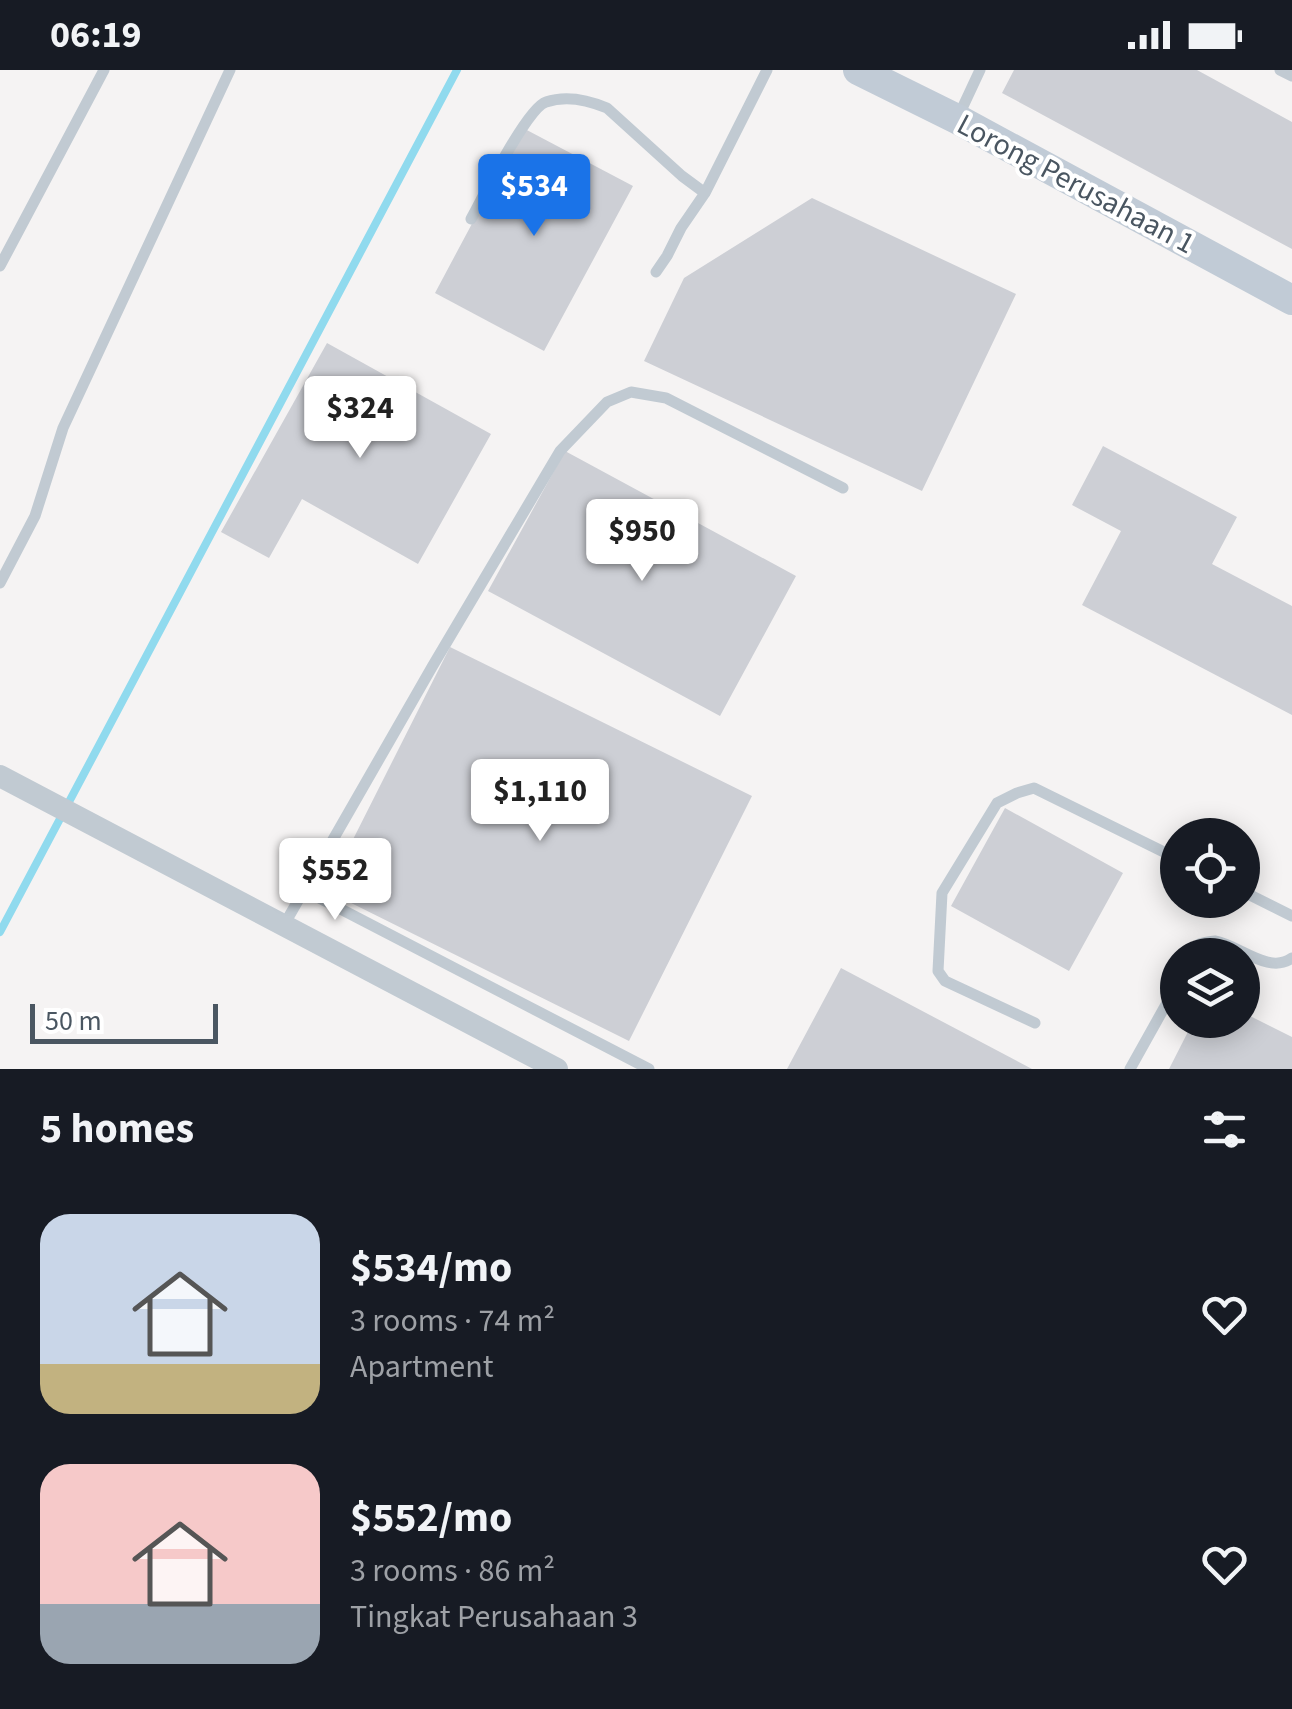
<!DOCTYPE html>
<html lang="en">
<head>
<meta charset="utf-8">
<style>
  :root { --surface:#171b24; --page:#20242c; --text:#f1f3f6; --muted:#9ea1a6; --accent:#1a73e8 }
  body { margin:0; font-family:"Source Sans 3",sans-serif; background:var(--page); color:var(--text); height:100vh; display:flex; flex-direction:column; font-size:38px; white-space:nowrap }
  * { box-sizing:border-box; margin:0 }
  p { font-size:32px; color:var(--muted) }
  .icon { flex:none; width:55px; height:55px; fill:none; stroke:currentColor; stroke-width:2; stroke-linecap:round; stroke-linejoin:round }
  .map { position:relative; height:999px; overflow:hidden }
  .details { display:flex; flex-direction:column; background:var(--surface); flex:1 }
  .details>* { flex:none }
  .tools { position:absolute; left:1160px; top:748px; display:grid; gap:20px }
  .tools a { display:grid; place-items:center; width:100px; height:100px; border-radius:50%; background:var(--surface); box-shadow:0 5px 25px #0003; font-size:50px }
  .scale { position:absolute; left:30px; bottom:25px; width:188px; box-sizing:border-box; padding-left:10px; border:5px solid #4a5661; border-top:0; font-size:28px; line-height:35px; white-space:nowrap; color:#4a5661; -webkit-text-stroke:8px #fff; paint-order:stroke }
  .price { position:absolute; translate:-50% -85px; padding:0 22px; border-radius:10px; background:#fff; color:#222; font-size:32px; line-height:65px; filter:drop-shadow(0 2px 5px #0008) }
  .price::after { content:''; position:absolute; left:50%; top:60px; width:30px; height:22px; margin-left:-15px; background:inherit; clip-path:polygon(0 0,100% 0,50% 100%) }
  .price.active { background:var(--accent); color:#fff }
  ul { padding:0; list-style:none }
  li { display:flex; align-items:center; gap:30px; height:250px; padding:0 40px }
  li span { display:grid; place-items:center; flex:none; width:280px; height:200px; border-radius:30px; color:#555 }
  li>.icon { margin-inline-start:auto }
  span .icon { width:120px; height:120px; fill:#fffc; stroke-width:1 }
  li b { font-size:42px }
  h2 { display:flex; justify-content:space-between; align-items:center; height:120px; padding:0 40px; font-size:42px }
  .status { display:flex; justify-content:space-between; align-items:center; height:70px; padding:0 50px; background:var(--surface); direction:ltr }
  .status svg { height:28px; fill:currentColor }
  .map>svg:first-child { display:block }
  .lines { fill:none; stroke-linecap:round; stroke-linejoin:round }
  .stream { stroke:#90daee; stroke-width:8 }
  .building { fill:#cdcfd5 }
  .lane { stroke:#c1cad2; stroke-width:11 }
  .street { stroke:#c1cad2; stroke-width:22 }
  .secondary { stroke:#c1cbd6; stroke-width:30 }
  .labels { text-anchor:middle; dominant-baseline:central; stroke-width:8; stroke-linejoin:round; paint-order:stroke }
  .street-label { font-size:30px; fill:#4a5661; stroke:#fff }
</style>
</head>
<body>
<div class="status"><b>06:19</b><svg viewBox="0 0 49 12"><path d="M0 12V9h3v3zM5 12V6h3v6zM10 12V3h3v9zM15 12V0h3v12zM26 1h20v11H26zM47 4h2v5h-2z"/></svg></div>
<div class="map">
<svg width="1292" height="999" viewBox="0 0 1292 999">
  <rect width="100%" height="100%" fill="#f5f3f3"/>
  <g class="lines">
    <path class="stream" d="M0,862L457,0"/>
  </g>
  <path class="building" d="M1014,0H1197L1292,52V179L1002,23Z
    M523,58L633,116L544,281L435,223Z
    M812,128L1016,224L922,421L644,291L684,208Z
    M327,273L491,364L418,494L302,429L269,488L221,462Z
    M1103,376L1237,447L1212,494L1292,536V645L1082,535L1121,461L1072,435Z
    M565,381L796,506L720,646L488,521Z
    M450,577L752,726L629,971L327,821Z
    M1005,738L1123,803L1069,901L951,836Z
    M841,898L1032,999H787Z
    M1242,942L1292,967V999H1169L1194,950H1242Z"/>
  <g class="lines">
    <path class="lane" d="M1280,0L1292,6
      M959,45L980,0
      M471,149C483,127 527,38 546,32C566,25 588,30 607,38L682,106L705,123L767,0
      M0,196L104,0
      M656,202L667,186L681,158L705,123
      M0,513L35,446L63,358L230,0
      M304,820L649,999
      M1242,821L1292,846
      M284,855L432,597L560,381L607,332L631,322L666,328L843,418
      M1193,885L1199,874C1203,873 1210,871 1215,871C1239,875 1269,905 1292,888
      M1035,953L945,911L938,901L942,823L997,733L1017,723L1034,718L1178,789
      M1130,999L1178,913"/>
    <path class="street" d="M0,706L557,999"/>
    <path class="secondary" d="M858,0L957,49L1292,230"/>
  </g>
  <g class="labels">
    <g class="street-label">
      <text transform="translate(1076 114) rotate(28)">Lorong Perusahaan 1</text>
    </g>
  </g>
</svg>
<div class="tools">
<a><svg class="icon" aria-label="locate" viewBox="0 0 24 24"><circle cx="12" cy="12" r="6"/><path d="M12 2v4M12 18v4M2 12h4M18 12h4"/></svg></a>
<a><svg class="icon" aria-label="layers" viewBox="0 0 24 24"><path d="M12 4l9 5-9 5-9-5zM3 14l9 5 9-5"/></svg></a>
</div>
<div class="scale">50 m</div>
<b class="price active" style="left:534px;top:169px">$534</b>
<b class="price" style="left:360px;top:391px">$324</b>
<b class="price" style="left:642px;top:514px">$950</b>
<b class="price" style="left:540px;top:774px">$1,110</b>
<b class="price" style="left:335px;top:853px">$552</b>
</div>
<section class="details">
<h2>5 homes<svg class="icon" aria-label="filters" viewBox="0 0 24 24"><path d="M4 7h16M4 17h16"/><circle cx="9" cy="7" r="2"/><circle cx="15" cy="17" r="2"/></svg></h2>
<ul>
<li><span style="background:linear-gradient(#c9d6e8 75%,#c2b280 0)"><svg class="icon" aria-label="home" viewBox="0 0 24 24"><path d="M3 11l9-7 9 7M6 9v11h12V9"/></svg></span><div><b>$534/mo</b><p>3 rooms · 74 m²</p><p>Apartment</p></div><svg class="icon" aria-label="heart" viewBox="0 0 24 24"><path d="M12 20l-8-8c-3-5 5-10 8-4 3-6 11-1 8 4z"/></svg></li>
<li><span style="background:linear-gradient(#f6c9c9 70%,#9aa5b1 0)"><svg class="icon" aria-label="home" viewBox="0 0 24 24"><path d="M3 11l9-7 9 7M6 9v11h12V9"/></svg></span><div><b>$552/mo</b><p>3 rooms · 86 m²</p><p>Tingkat Perusahaan 3</p></div><svg class="icon" aria-label="heart" viewBox="0 0 24 24"><path d="M12 20l-8-8c-3-5 5-10 8-4 3-6 11-1 8 4z"/></svg></li>
</ul>
</section>
</body>
</html>
